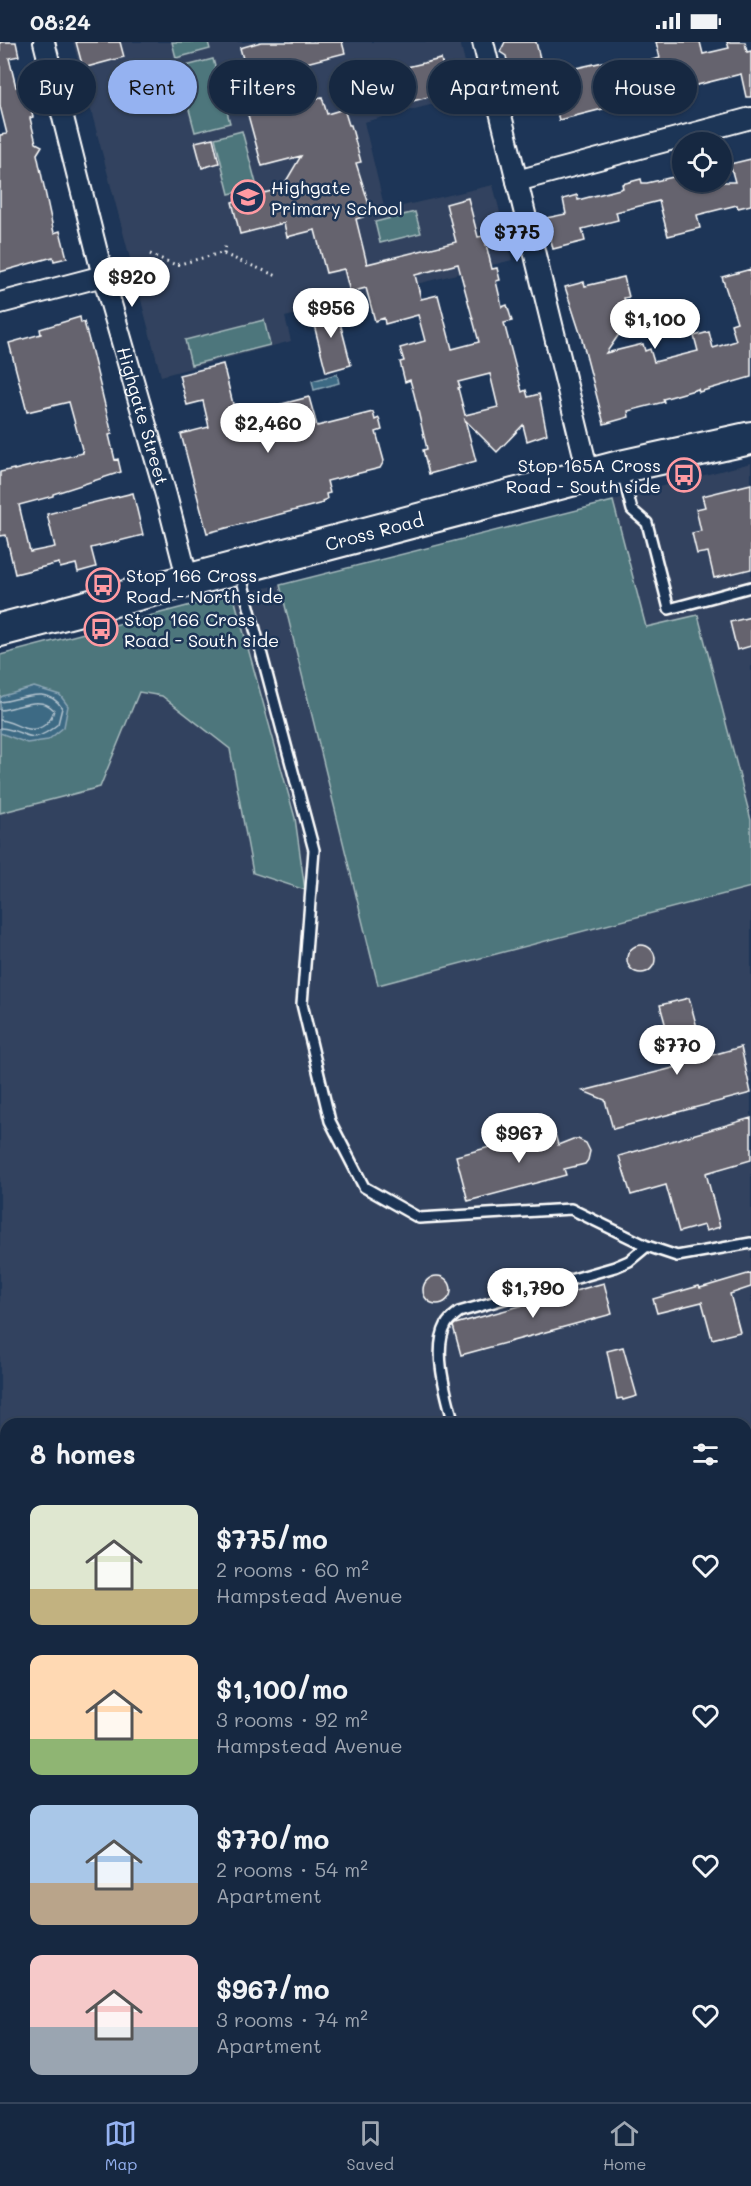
<!DOCTYPE html>
<html lang="en">
<head>
<meta charset="utf-8">
<style>
  :root { --surface:#162841; --page:#23344c; --text:#f1f3f6; --muted:#9ea6b1; --line:#35445a; --accent:#95b2f1 }
  body { margin:0; font-family:Mali,sans-serif; background:var(--page); color:var(--text); height:100vh; display:flex; flex-direction:column; font-size:22px; white-space:nowrap }
  * { box-sizing:border-box; margin:0 }
  p { font-size:20px; color:var(--muted) }
  .icon { flex:none; width:33px; height:33px; fill:none; stroke:currentColor; stroke-width:2; stroke-linecap:round; stroke-linejoin:round }
  .map { position:relative; flex:1; overflow:hidden }
  .sheet { position:absolute; left:0px; top:1376px; width:752px; height:686px; display:flex; flex-direction:column; background:var(--surface); border-radius:18px 18px 0 0; box-shadow:0 2px 4px #0004,0 0 0 2px var(--line) }
  .sheet>* { flex:none }
  .banner { position:absolute; left:18px; top:18px; width:716px; height:54px; display:flex; gap:12px }
  .fabs { position:absolute; left:672px; top:90px; display:grid; gap:12px }
  .fabs a { display:grid; place-items:center; width:60px; height:60px; border-radius:50%; background:var(--surface); box-shadow:0 2px 4px #0004,0 0 0 2px var(--line); font-size:30px }
  .price { position:absolute; translate:-50% -51px; padding:0 14px; border-radius:21px; background:#fff; color:#222; font-size:20px; line-height:39px; filter:drop-shadow(0 2px 3px #0008) }
  .price::after { content:''; position:absolute; left:50%; top:36px; width:18px; height:14px; margin-left:-9px; background:inherit; clip-path:polygon(0 0,100% 0,50% 100%) }
  .price.selected { background:var(--accent); color:#111 }
  ul { padding:0; list-style:none }
  li { display:flex; align-items:center; gap:18px; height:150px; padding:0 30px }
  li span { display:grid; place-items:center; flex:none; width:168px; height:120px; border-radius:12px; color:#555 }
  li>.icon { margin-inline-start:auto }
  span .icon { width:72px; height:72px; fill:#fffc; stroke-width:1 }
  li b { font-size:26px }
  h2 { display:flex; justify-content:space-between; align-items:center; height:72px; padding:0 30px; font-size:26px }
  .chip { padding:0 21px; border-radius:27px; background:var(--surface); box-shadow:0 2px 4px #0004,0 0 0 2px var(--line); font-size:21px; line-height:54px }
  .chip.selected { background:var(--accent); color:#111 }
  .status { display:flex; justify-content:space-between; align-items:center; height:42px; padding:0 30px; background:var(--surface); direction:ltr }
  .status svg { height:16px; fill:currentColor }
  .tabs { display:flex; justify-content:space-around; align-items:center; height:84px; border-top:2px solid var(--line); background:var(--surface); font-size:16px; color:var(--muted) }
  .tabs a { display:grid; justify-items:center; gap:3px }
  .tabs .selected { color:var(--accent) }
  .map>svg:first-child { display:block }
  .built { fill:#33435e }
  .green { fill:#4e767b; stroke:#a6babd; stroke-width:1.5 }
  .water { fill:#3e6a84; stroke:#8ba6b5; stroke-width:1.5 }
  .lines { fill:none; stroke-linecap:round; stroke-linejoin:round }
  .shore { stroke:#b2c3ce; stroke-width:1.5 }
  .building { fill:#65646e; stroke:#fff; stroke-width:1.5; fill-rule:evenodd }
  .service-casing { stroke:#fff; stroke-width:14 }
  .minor-casing { stroke:#fff; stroke-width:24 }
  .trunk-casing { stroke:#fff; stroke-width:36 }
  .path { stroke:#fff; stroke-width:3; stroke-dasharray:1.5 4.5; stroke-linecap:butt }
  .service { stroke:#1d3557; stroke-width:9 }
  .minor { stroke:#1d3557; stroke-width:20 }
  .trunk { stroke:#1d3557; stroke-width:32 }
  .labels { text-anchor:middle; dominant-baseline:central; stroke-width:5; stroke-linejoin:round; paint-order:stroke }
  .poi-label { font-size:18px; fill:#fff; stroke:#1d3557; text-anchor:start }
  .street-label { font-size:18px; fill:#fff; stroke:#1d3557 }
</style>
</head>
<body>
<div class="status"><b>08:24</b><svg viewBox="0 0 49 12"><path d="M0 12V9h3v3zM5 12V6h3v6zM10 12V3h3v9zM15 12V0h3v12zM26 1h20v11H26zM47 4h2v5h-2z"/></svg></div>
<div class="map">
<svg width="751" height="2060" viewBox="0 0 751 2060">
  <rect width="100%" height="100%" fill="#1d3557"/>
  <filter id="ink" filterUnits="userSpaceOnUse"><feTurbulence type="fractalNoise" baseFrequency=".0167" numOctaves="2"/><feDisplacementMap in="SourceGraphic" scale="12" xChannelSelector="R" yChannelSelector="G"/><feConvolveMatrix kernelMatrix="1 2 1 2 8 2 1 2 1" color-interpolation-filters="sRGB"/></filter>
  <g filter="url(#ink)">
    <path class="built" d="M73,0H460L473,52L364,80L385,168L493,143L512,218L285,275L291,299L161,334Z
      M751,421V2053L746,2055V1382H6V2055H745L726,2060H0V613L233,552L280,543L613,459L628,453Z"/>
    <path class="green" d="M172,0H208L210,7L176,16Z
      M213,17L230,81L195,90L178,26Z
      M242,89L257,145L229,152L215,96Z
      M415,170L421,191L380,201L375,180Z
      M264,278L270,303L191,323L185,298Z
      M613,459L646,585L698,573L751,778V845L378,943L280,543Z
      M233,552L295,776L305,848L253,831L230,707L162,654L139,650L100,745L0,771V613Z"/>
    <path class="water" d="M337,332L339,341L314,348L312,339Z
      M34,645L60,653L68,664L64,685L48,698L27,701L0,691V656L3,654Z"/>
    <g class="lines">
      <path class="shore" d="M0,660C20,658 48,642 62,666L58,682C28,707 29,688 0,686
        M0,668C17,667 40,652 54,668C51,680 41,689 29,687C19,686 11,679 0,678"/>
    </g>
    <path class="building" d="M0,0H16L19,14L9,16L16,45L21,44L24,54L28,53L33,75L30,76L36,101L42,104L37,112L54,191L60,189L67,216L54,219L53,215L0,230V93L7,92L0,64Z
      M76,0H120L124,15L83,26Z
      M261,0H342L345,11L298,23L299,30L307,59L322,55L327,72L344,67L349,83H351L361,120L356,121L371,169L362,172L363,175L356,177L367,222L456,200L446,162L468,156L478,195L484,194L492,227L497,226L500,238L496,239L502,265L507,263L512,279L504,281L522,350L526,348L528,355L539,352L547,392L527,399L523,383L497,410L465,378L476,419L429,432L423,408L427,407L414,352L410,338L405,340L400,320L404,319L400,306L425,299L418,273L385,282L384,276L375,279L366,246L350,250L344,227L326,231L315,188L287,195L284,181L240,192L232,160L282,146L301,114L262,124L248,73L269,67L262,39L256,40L251,23L245,24L240,6ZM458,222L479,300L452,307L438,253L421,257L415,233ZM490,332L498,365L465,373L458,346L460,345L458,340Z
      M505,0H536L544,33L608,19L611,28L660,16L656,0H700L703,12L729,6L727,0H745L747,10L751,9V55H746L741,32L559,78L555,62L523,70L522,66L512,69L505,41L512,39L506,14L500,10Z
      M441,17L449,50L372,69L368,54L360,55L356,37Z
      M213,96L219,121L202,126L195,100Z
      M751,117V163L738,166L737,163L697,173L700,186L668,194L659,159L616,170L618,178L582,187L585,199L553,207L546,176L566,172L563,157L577,153L578,158L620,147L623,146L622,142L641,137L642,141H647L682,133V140H735L730,122Z
      M751,227V335L699,350L698,347L663,357L664,360L628,369L629,375L604,382L581,294L565,245L584,240L585,244L624,235L629,255L624,256L629,278L606,311L643,302L645,309L650,307L654,320L698,309L694,294L709,290L713,306L736,299L731,282L737,280L722,235Z
      M336,265L351,323L326,330L311,271Z
      M80,275L81,281L84,280L92,310L112,392L109,393L115,418L118,417L121,430L53,452V454L19,463L30,510L55,505L47,472L133,451L143,493L91,506L96,525L78,530L76,522L60,526L59,521L15,532L6,493L0,494V430L14,427V428L83,411L69,360L27,370L9,301L41,292L40,287Z
      M223,322L236,374L309,355L317,384L373,370L375,378L379,376L382,388L376,390L384,419L380,426L327,439L330,451L326,452L327,457L322,459L323,461L207,491L181,392L209,385L203,359L187,363L179,333Z
      M751,442V527L714,536L708,510L697,512L692,491L701,489L696,467L705,465L702,454Z
      M751,575V604L737,608L730,580Z
      M627 917a14 14 0 1 1 28 0a14 14 0 1 1-28 0Z
      M689,956L705,1015L741,1005L751,1051L613,1087L605,1058L583,1049L677,1025L660,963Z
      M751,1076V1118L706,1131L720,1185L706,1189L704,1183L679,1190L666,1143L631,1153L619,1114Z
      M554,1088L558,1103L573,1097H578L586,1101L590,1109L588,1118L585,1122L564,1127L566,1133L468,1159L456,1114Z
      M751,1231V1245L730,1252L740,1290L712,1297L702,1260L657,1271L653,1257L699,1244L700,1246Z
      M423 1248a14 14 0 1 1 28 0a14 14 0 1 1-28 0Z
      M604,1241L612,1272L461,1313L453,1284L455,1282Z
      M623,1305L637,1354L623,1358L622,1356L617,1357L607,1309Z"/>
    <g class="lines">
      <g class="service-casing">
        <path id="service" d="M622,430L632,468L647,481L669,567L751,545
          M240,531L314,808L302,962L330,1079L364,1145L419,1176L571,1167L647,1204L677,1214L751,1201
          M454,1382C447,1355 432,1309 446,1283C449,1277 454,1274 459,1270L615,1225L629,1219L647,1204
          M746,1599L751,1598
          M591,2055L592,2060
          M561,2060L563,2055"/>
      </g>
      <g class="minor-casing">
        <g id="minor">
          <path id="s1" d="M44,0L103,234L166,453L188,539"/>
          <path d="M483,0L589,434"/>
          <path d="M517,139L751,76"/>
          <path d="M0,261L103,234"/>
        </g>
      </g>
      <g class="trunk-casing">
        <g id="trunk">
          <path id="s2" d="M0,588L620,425L751,396"/>
        </g>
      </g>
      <path class="path" d="M150,212L176,223L221,211L277,234
        M224,212L225,203"/>
      <use href="#service" class="service"/>
      <use href="#minor" class="minor"/>
      <use href="#trunk" class="trunk"/>
    </g>
  </g>
  <defs>
    <g id="school-ring" transform="scale(1.725)"><circle r="9.5" fill="#1d3557" stroke="#ff9aa2" stroke-width="1.5"/><path d="M0-5L7-2L0 1L-7-2ZM-4 1L0 2.5L4 1V4Q0 6-4 4Z" fill="#ff9aa2"/></g>
    <g id="bus-ring" transform="scale(1.725)"><circle r="9.5" fill="#1d3557" stroke="#ff9aa2" stroke-width="1.5"/><path d="M-5-6H5V4H4V6H2V4H-2V6H-4V4H-5ZM-3.5-4V0h7V-4ZM-3.5 1.2v1.5H-2V1.2ZM2 1.2v1.5H3.5V1.2Z" fill="#ff9aa2"/></g>
  </defs>
  <g fill-rule="evenodd">
    <use href="#school-ring" x="248" y="155"/>
    <use href="#bus-ring" x="684" y="433"/>
    <use href="#bus-ring" x="103" y="543"/>
    <use href="#bus-ring" x="101" y="587"/>
  </g>
  <g class="labels">
    <g class="poi-label">
      <text x="271" y="145">Highgate<tspan x="271" dy="21">Primary School</tspan></text>
      <text x="661" y="423" text-anchor="end">Stop 165A Cross<tspan x="661" dy="21">Road - South side</tspan></text>
      <text x="126" y="533">Stop 166 Cross<tspan x="126" dy="21">Road - North side</tspan></text>
      <text x="124" y="577">Stop 166 Cross<tspan x="124" dy="21">Road - South side</tspan></text>
    </g>
    <g class="street-label">
      <text stroke="none"><textPath href="#s1" startOffset="387">Highgate Street</textPath></text>
      <text stroke="none"><textPath href="#s2" startOffset="387">Cross Road</textPath></text>
    </g>
  </g>
</svg>
<div class="fabs">
<a><svg class="icon" aria-label="locate" viewBox="0 0 24 24"><circle cx="12" cy="12" r="6"/><path d="M12 2v4M12 18v4M2 12h4M18 12h4"/></svg></a>
</div>
<b class="price selected" style="left:517px;top:221px">$775</b>
<b class="price" style="left:132px;top:266px">$920</b>
<b class="price" style="left:331px;top:297px">$956</b>
<b class="price" style="left:655px;top:308px">$1,100</b>
<b class="price" style="left:268px;top:412px">$2,460</b>
<b class="price" style="left:677px;top:1034px">$770</b>
<b class="price" style="left:519px;top:1122px">$967</b>
<b class="price" style="left:533px;top:1277px">$1,790</b>
<div class="banner">
<a class="chip">Buy</a>
<a class="chip selected">Rent</a>
<a class="chip">Filters</a>
<a class="chip">New</a>
<a class="chip">Apartment</a>
<a class="chip">House</a>
</div>
<section class="sheet">
<h2>8 homes<svg class="icon" aria-label="filters" viewBox="0 0 24 24"><path d="M4 7h16M4 17h16"/><circle cx="9" cy="7" r="2"/><circle cx="15" cy="17" r="2"/></svg></h2>
<ul>
<li><span style="background:linear-gradient(#dfe7d0 70%,#c2b280 0)"><svg class="icon" aria-label="home" viewBox="0 0 24 24"><path d="M3 11l9-7 9 7M6 9v11h12V9"/></svg></span><div><b>$775/mo</b><p>2 rooms · 60 m²</p><p>Hampstead Avenue</p></div><svg class="icon" aria-label="heart" viewBox="0 0 24 24"><path d="M12 20l-8-8c-3-5 5-10 8-4 3-6 11-1 8 4z"/></svg></li>
<li><span style="background:linear-gradient(#ffd9b3 70%,#8fb573 0)"><svg class="icon" aria-label="home" viewBox="0 0 24 24"><path d="M3 11l9-7 9 7M6 9v11h12V9"/></svg></span><div><b>$1,100/mo</b><p>3 rooms · 92 m²</p><p>Hampstead Avenue</p></div><svg class="icon" aria-label="heart" viewBox="0 0 24 24"><path d="M12 20l-8-8c-3-5 5-10 8-4 3-6 11-1 8 4z"/></svg></li>
<li><span style="background:linear-gradient(#a9c7e8 65%,#b9a48a 0)"><svg class="icon" aria-label="home" viewBox="0 0 24 24"><path d="M3 11l9-7 9 7M6 9v11h12V9"/></svg></span><div><b>$770/mo</b><p>2 rooms · 54 m²</p><p>Apartment</p></div><svg class="icon" aria-label="heart" viewBox="0 0 24 24"><path d="M12 20l-8-8c-3-5 5-10 8-4 3-6 11-1 8 4z"/></svg></li>
<li><span style="background:linear-gradient(#f6c9c9 60%,#9aa5b1 0)"><svg class="icon" aria-label="home" viewBox="0 0 24 24"><path d="M3 11l9-7 9 7M6 9v11h12V9"/></svg></span><div><b>$967/mo</b><p>3 rooms · 74 m²</p><p>Apartment</p></div><svg class="icon" aria-label="heart" viewBox="0 0 24 24"><path d="M12 20l-8-8c-3-5 5-10 8-4 3-6 11-1 8 4z"/></svg></li>
</ul>
</section>
</div>
<nav class="tabs">
<a class="selected"><svg class="icon" aria-label="map" viewBox="0 0 24 24"><path d="M3 6l6-2 6 2 6-2v14l-6 2-6-2-6 2zM9 4v14M15 6v14"/></svg>Map</a>
<a><svg class="icon" aria-label="saved" viewBox="0 0 24 24"><path d="M7 4h10v16l-5-4-5 4z"/></svg>Saved</a>
<a><svg class="icon" aria-label="home" viewBox="0 0 24 24"><path d="M3 11l9-7 9 7M6 9v11h12V9"/></svg>Home</a>
</nav>
</body>
</html>
